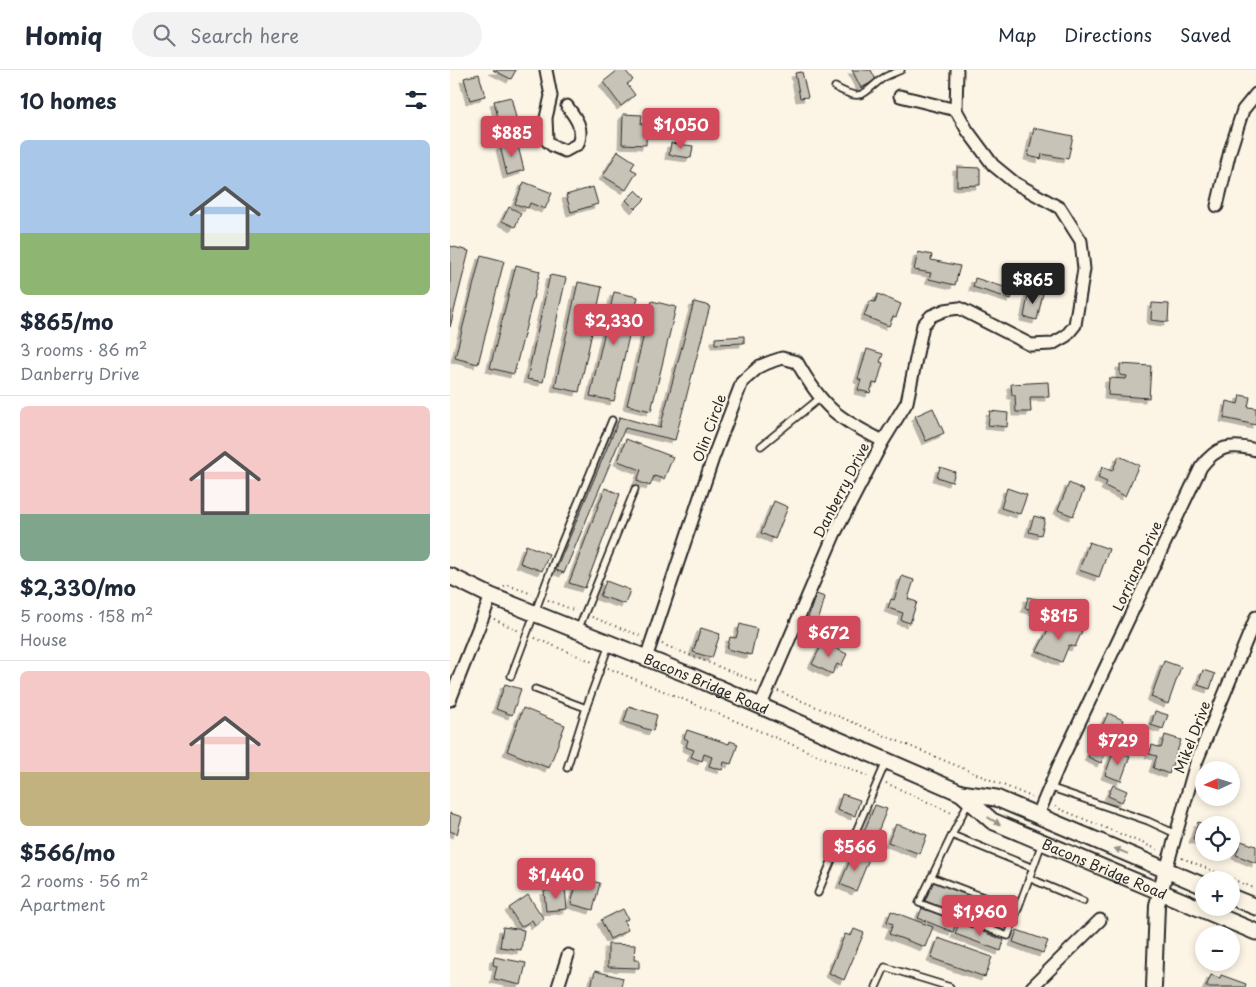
<!DOCTYPE html>
<html lang="en">
<head>
<meta charset="utf-8">
<style>
  :root { --surface:#fff; --page:#f2f2f3; --text:#1f2937; --muted:#747a83; --line:#e0e1e3; --accent:#d1495b }
  body { margin:0; font-family:"Playpen Sans",sans-serif; background:var(--page); color:var(--text); height:100vh; display:flex; flex-direction:column; font-size:19px; white-space:nowrap }
  * { box-sizing:border-box; margin:0 }
  p { font-size:16px; color:var(--muted) }
  .icon { flex:none; width:28px; height:28px; fill:none; stroke:currentColor; stroke-width:2; stroke-linecap:round; stroke-linejoin:round }
  .map { position:relative; flex:1; overflow:hidden }
  .side { display:flex; flex-direction:column; background:var(--surface); width:450px }
  .side>* { flex:none }
  .needle { width:32px; rotate:266deg }
  .tools { position:absolute; left:745px; top:691px; display:grid; gap:10px }
  .tools a { display:grid; place-items:center; width:45px; height:45px; border-radius:50%; background:var(--surface); box-shadow:0 2px 8px #0003; font-size:25px }
  .price { position:absolute; translate:-50% -42px; padding:0 11px; border-radius:5px; background:var(--accent); color:#fff; font-size:16px; line-height:32px; filter:drop-shadow(0 1px 2px #0008) }
  .price::after { content:''; position:absolute; left:50%; top:30px; width:15px; height:11px; margin-left:-8px; background:inherit; clip-path:polygon(0 0,100% 0,50% 100%) }
  .price.on { background:#222; color:#fff }
  ul { padding:0; list-style:none }
  li { display:grid; align-content:center; gap:10px; height:265px; padding:0 20px }
  li+li { border-top:1px solid var(--line) }
  li span { display:grid; place-items:center; height:155px; border-radius:8px; color:#555 }
  li>.icon { margin-inline-start:auto }
  span .icon { width:90px; height:90px; fill:#fffc; stroke-width:1 }
  li b { font-size:21px }
  h2 { display:flex; justify-content:space-between; align-items:center; height:60px; padding:0 20px; font-size:21px }
  header { display:flex; align-items:center; gap:30px; box-sizing:border-box; height:70px; padding:0 25px; background:var(--surface); border-bottom:1px solid var(--line) }
  header strong { font-size:24px }
  nav { display:flex; gap:28px; margin-inline-start:auto; font-size:18px }
  .search { width:350px; height:45px; background:var(--page); display:flex; align-items:center; gap:12px; box-sizing:border-box; padding:0 18px; border-radius:28px; color:var(--muted); font-size:19px }
  main { display:flex; flex:1; min-height:0 }
  .map>svg:first-child { display:block }
  .building { fill:#c8c3b7; stroke:#2b2b2b; filter:url(#shadow) }
  .lines { fill:none; stroke-linecap:round; stroke-linejoin:round }
  .service-casing { stroke:#2b2b2b; stroke-width:9 }
  .minor-casing { stroke:#2b2b2b; stroke-width:15 }
  .tertiary-casing { stroke:#2b2b2b; stroke-width:18 }
  .secondary-casing { stroke:#2b2b2b; stroke-width:19 }
  .path { stroke:#2b2b2b; stroke-width:2; stroke-dasharray:1 4; stroke-linecap:butt }
  .service { stroke:#fcf5e5; stroke-width:5.5 }
  .minor { stroke:#fcf5e5; stroke-width:11 }
  .tertiary { stroke:#fcf5e5; stroke-width:14 }
  .secondary { stroke:#fcf5e5; stroke-width:15 }
  .oneway { fill:#949088 }
  .labels { text-anchor:middle; dominant-baseline:central; stroke-width:4.5; stroke-linejoin:round; paint-order:stroke }
  .street-label { font-size:14px; fill:#2b2b2b; stroke:#fcf5e5 }
</style>
</head>
<body>
<header>
<strong>Homiq</strong>
<div class="search"><svg class="icon" aria-label="search" viewBox="0 0 24 24"><circle cx="10" cy="10" r="6"/><path d="M15 15l6 6"/></svg>Search here</div>
<nav><a>Map</a><a>Directions</a><a>Saved</a></nav>
</header>
<main>
<section class="side">
<h2>10 homes<svg class="icon" aria-label="filters" viewBox="0 0 24 24"><path d="M4 7h16M4 17h16"/><circle cx="9" cy="7" r="2"/><circle cx="15" cy="17" r="2"/></svg></h2>
<ul>
<li><span style="background:linear-gradient(#a9c7e8 60%,#8fb573 0)"><svg class="icon" aria-label="home" viewBox="0 0 24 24"><path d="M3 11l9-7 9 7M6 9v11h12V9"/></svg></span><div><b>$865/mo</b><p>3 rooms · 86 m²</p><p>Danberry Drive</p></div></li>
<li><span style="background:linear-gradient(#f6c9c9 70%,#7fa58c 0)"><svg class="icon" aria-label="home" viewBox="0 0 24 24"><path d="M3 11l9-7 9 7M6 9v11h12V9"/></svg></span><div><b>$2,330/mo</b><p>5 rooms · 158 m²</p><p>House</p></div></li>
<li><span style="background:linear-gradient(#f6c9c9 65%,#c2b280 0)"><svg class="icon" aria-label="home" viewBox="0 0 24 24"><path d="M3 11l9-7 9 7M6 9v11h12V9"/></svg></span><div><b>$566/mo</b><p>2 rooms · 56 m²</p><p>Apartment</p></div></li>
</ul>
</section>
<div class="map">
<svg width="806" height="917" viewBox="0 0 806 917">
  <defs>
    <filter id="shadow"><feDropShadow dx="-4" dy="4" stdDeviation="0" flood-color="#0004"/></filter>
  </defs>
  <rect width="100%" height="100%" fill="#fcf5e5"/>
  <filter id="ink" filterUnits="userSpaceOnUse"><feTurbulence type="fractalNoise" baseFrequency=".02" numOctaves="2"/><feDisplacementMap in="SourceGraphic" scale="10" xChannelSelector="R" yChannelSelector="G"/><feConvolveMatrix kernelMatrix="1 2 1 2 8 2 1 2 1" color-interpolation-filters="sRGB"/></filter>
  <g filter="url(#ink)">
    <path class="building" d="M43,0H66L61,9Z
      M168,0H175L183,10L177,14L185,25L171,36L153,12Z
      M402,0H421L426,10L411,18Z
      M352,2L358,27L350,28L345,3Z
      M29,4L35,26L20,30L14,8Z
      M61,27L68,56L51,60L44,31Z
      M173,44L192,45L191,54H197L196,75L172,74Z
      M584,58L623,66L618,89L592,84L591,89L578,86Z
      M67,72L74,100L57,105L50,76Z
      M221,73L243,76L241,88L219,85Z
      M168,81L185,92L181,99L187,102L176,120L153,106Z
      M507,97L530,98V115L507,116Z
      M74,112L102,123L95,139L80,133L78,138L65,134Z
      M143,117L148,134L121,142L116,125Z
      M186,120L195,129L185,139L176,130Z
      M59,137L71,143L65,157L52,151Z
      M0,176L19,181L0,257Z
      M468,182L482,185L481,190L510,196L505,215L479,209L481,203L464,200Z
      M31,185L54,191L28,294L5,288Z
      M66,195L90,201L64,304L40,298Z
      M100,205L116,208L93,312L77,309Z
      M525,208L564,220L561,229L523,217Z
      M128,212L152,217L129,322L105,317Z
      M579,220L593,223L587,250L574,247Z
      M164,222L188,227L164,331L140,326Z
      M428,224L451,234L446,247L443,246L439,256L414,246L420,231L425,232Z
      M202,231L226,237L201,341L177,335Z
      M244,232L260,236L225,370L175,358L114,503L106,500L170,347L210,358Z
      M702,233L719,234L718,252L701,250Z
      M294,266V273L265,274V268Z
      M417,279L433,284L430,292L433,293L427,314L423,313L420,323L408,320L411,310L408,309Z
      M670,294L701,296L699,328L658,325L659,308L676,309L677,306L670,305Z
      M598,312L599,327H580L581,342H566L565,325H562L561,314Z
      M790,325L800,327L798,337L806,338V355L774,348L777,331L788,334Z
      M483,338L494,363L476,371L465,346Z
      M540,341L558,343L557,357L538,355Z
      M176,369L223,387L214,409L204,406L200,416L187,411L191,400L168,391Z
      M669,386L689,395L675,426L655,416L657,412L648,408L652,397L662,401Z
      M490,397L505,402L502,412L487,407Z
      M619,413L634,420L623,446L608,440Z
      M155,418L170,424L135,518L119,513Z
      M557,418L577,425L570,444L551,438Z
      M324,431L338,437L325,469L311,463Z
      M584,446L595,449L591,465L579,462Z
      M639,472L659,479L649,507L629,500Z
      M76,475L99,484L92,501L70,493Z
      M452,506L464,510L458,529L467,532L460,553L451,550L453,543L438,538L441,529L444,530Z
      M156,511L180,520L175,534L150,526Z
      M366,524L375,527L368,552L358,548Z
      M578,527L594,531L590,542L575,538Z
      M602,552L623,561L625,558L632,561L625,577L619,575L612,592L587,581Z
      M290,554L307,559L301,585L277,579L280,567L286,568Z
      M251,558L270,564L262,588L243,582Z
      M373,572L397,584L391,596L387,594L382,604L362,594Z
      M714,591L731,597L718,634L701,627Z
      M753,600L765,604L760,619L748,615Z
      M55,614L71,619L62,645L46,639Z
      M179,636L207,645L203,661L174,652Z
      M73,638L115,655L99,698L57,681Z
      M705,641L718,645L713,659L701,655Z
      M658,643L673,650L665,675L660,672L651,693L638,687Z
      M237,660L279,674L280,671L288,674L281,694L274,692L272,700L259,696L262,687L254,684L252,691L241,687L244,680L236,677L238,670L234,668Z
      M715,665L731,670L719,704L703,698L707,686L699,684L702,675L711,678Z
      M664,680L680,686L671,711L655,705Z
      M663,715L677,721L672,732L658,726Z
      M392,724L410,730L405,746L387,740Z
      M425,735L437,739L425,769L413,764Z
      M0,743L12,747L7,764L0,761Z
      M748,752L757,755H754V772L743,769Z
      M446,754L477,765L470,784L438,772Z
      M411,769L421,773L416,786L405,782Z
      M791,771L806,776V793L786,785Z
      M403,783L419,789L406,821L390,814Z
      M128,808L150,813L143,840L121,834Z
      M483,811L518,825L510,845L475,831Z
      M115,818L117,839L96,841L94,821Z
      M78,825L94,849L85,855L82,850L71,857L59,838Z
      M519,828L561,842L554,861L513,847Z
      M472,838L507,851L503,862L468,848Z
      M173,839L178,849L174,851L178,860L160,869L151,850Z
      M441,841L483,857L475,877L439,864L443,854L437,852Z
      M509,853L554,870L551,881L505,864Z
      M53,857L74,860L71,880L50,877Z
      M404,859L414,863L394,910L379,903L395,864L401,866Z
      M567,860L598,871L593,883L563,872Z
      M488,868L542,887L535,907L481,888Z
      M158,874L185,875L184,890H189V898L158,897Z
      M44,887L76,893L71,915L44,909L47,896L43,895Z
      M145,901L173,908L171,917H141Z
      M761,905L770,908L771,905L796,914L795,917H756Z"/>
    <g class="lines">
      <g class="service-casing">
        <path id="service" d="M385,17C414,33 412,23 433,8C438,5 445,3 451,0
          M311,376L370,328
          M128,560L185,419
          M61,606L106,486L162,350
          M85,619L136,638L159,575
          M117,698L136,638
          M599,717L698,751L726,764
          M519,731L502,765L583,798L592,773
          M502,765L469,833L558,866L583,798
          M481,807L567,840
          M579,808L633,831
          M368,823L384,785L403,768L436,692
          M426,917L435,897L500,917"/>
      </g>
      <g class="minor-casing">
        <path id="minor" d="M96,0L101,26L96,48L97,71L103,76L115,81L128,74C134,58 126,48 117,36
          M506,40L507,0
          M767,136L780,81L793,40L806,24
          M196,588L263,388L292,312L310,296L323,291L332,288L347,292C373,338 387,348 433,371
          M0,630L41,526
          M310,637L384,465L433,371L457,332L473,255L481,246L495,240L509,238L581,275L602,274L616,266L625,255L634,199L631,171L610,138L565,113L543,95L517,60L506,40L450,26
          M587,747L609,695L751,397C767,376 780,373 806,380
          M716,800L746,693L806,547
          M108,917L118,885
          M582,917L650,850"/>
      </g>
      <g class="tertiary-casing">
        <path id="tertiary" d="M704,917L707,835L716,800"/>
      </g>
      <g class="secondary-casing">
        <g id="secondary">
          <path id="s1" d="M0,506L41,526L239,605L511,723L546,728L754,816"/>
          <path id="s2" d="M511,723L542,751L806,862"/>
          <path d="M781,827L806,837"/>
        </g>
      </g>
      <path class="path" d="M54,517L58,515L82,524
        M98,530L126,541
        M142,547L191,566
        M44,549L69,561
        M85,568L145,593
        M212,574L307,612
        M158,598L420,707
        M328,621L584,728
        M436,713L504,744
        M605,737L709,780
        M732,788L806,819"/>
      <use href="#service" class="service"/>
      <use href="#minor" class="minor"/>
      <use href="#tertiary" class="tertiary"/>
      <use href="#secondary" class="secondary"/>
    </g>
    <defs><path id="oneway-solid" d="M-6-.8H1V-3.2L6.5 0L1 3.2V.8H-6Z" transform="scale(1.25)"/></defs>
    <g class="oneway">
      <use href="#oneway-solid" transform="translate(544 751) rotate(31)"/>
      <use href="#oneway-solid" transform="translate(671 781) rotate(-158)"/>
    </g>
  </g>
  <g class="labels">
    <g class="street-label">
      <text transform="translate(259 358) rotate(-70)">Olin Circle</text>
      <text transform="translate(391 420) rotate(-63)">Danberry Drive</text>
      <text transform="translate(687 496) rotate(-65)">Lorriane Drive</text>
      <text stroke="none"><textPath href="#s1" startOffset="278">Bacons Bridge Road</textPath></text>
      <text transform="translate(742 667) rotate(-69)">Mikel Drive</text>
      <text stroke="none"><textPath href="#s2" startOffset="164">Bacons Bridge Road</textPath></text>
    </g>
  </g>
</svg>
<div class="tools">
<a><svg class="needle" viewBox="-14 -14 28 28"><path d="M0-13l5 13h-10z" fill="#e53935"/><path d="M0 13l5-13h-10z" fill="#747a83"/></svg></a>
<a><svg class="icon" aria-label="locate" viewBox="0 0 24 24"><circle cx="12" cy="12" r="6"/><path d="M12 2v4M12 18v4M2 12h4M18 12h4"/></svg></a>
<a>+</a>
<a>−</a>
</div>
<b class="price" style="left:231px;top:80px">$1,050</b>
<b class="price" style="left:62px;top:88px">$885</b>
<b class="price on" style="left:583px;top:235px">$865</b>
<b class="price" style="left:164px;top:276px">$2,330</b>
<b class="price" style="left:609px;top:571px">$815</b>
<b class="price" style="left:379px;top:588px">$672</b>
<b class="price" style="left:668px;top:696px">$729</b>
<b class="price" style="left:405px;top:802px">$566</b>
<b class="price" style="left:106px;top:830px">$1,440</b>
<b class="price" style="left:530px;top:867px">$1,960</b>
</div>
</main>
</body>
</html>
